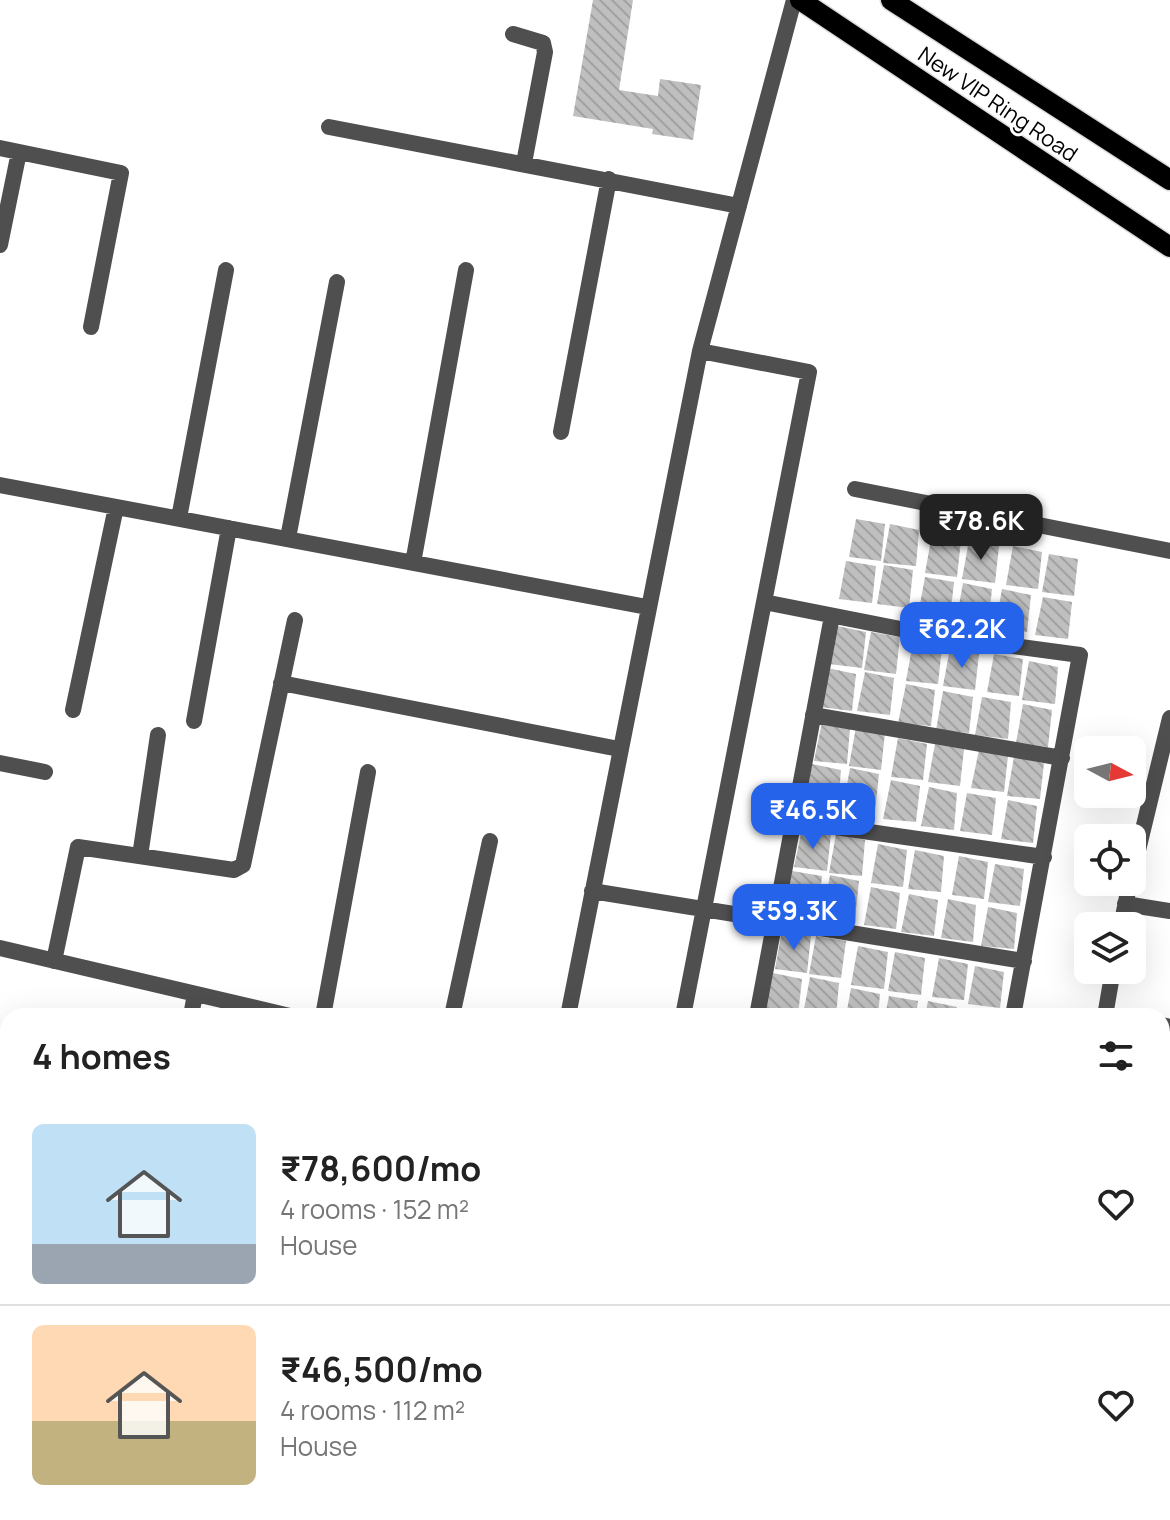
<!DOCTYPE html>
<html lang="en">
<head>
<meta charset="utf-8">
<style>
  :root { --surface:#fff; --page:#f2f2f2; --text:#222; --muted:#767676; --line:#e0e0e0; --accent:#2563eb }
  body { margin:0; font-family:Manrope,sans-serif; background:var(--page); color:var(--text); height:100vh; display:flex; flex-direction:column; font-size:30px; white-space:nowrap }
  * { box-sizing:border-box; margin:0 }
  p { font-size:26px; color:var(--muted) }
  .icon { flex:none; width:44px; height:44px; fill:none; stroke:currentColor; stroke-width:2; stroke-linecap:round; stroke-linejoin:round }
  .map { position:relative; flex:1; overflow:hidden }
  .drawer { position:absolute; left:0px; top:1008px; width:1170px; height:512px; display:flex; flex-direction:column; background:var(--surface); border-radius:24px 24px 0 0; box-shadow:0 8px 32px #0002 }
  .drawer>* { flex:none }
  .needle { width:52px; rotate:97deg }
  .controls { position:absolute; left:1074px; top:736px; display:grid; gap:16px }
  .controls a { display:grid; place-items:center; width:72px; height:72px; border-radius:12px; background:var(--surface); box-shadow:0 8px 32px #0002; font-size:40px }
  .price { position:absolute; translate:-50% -68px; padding:0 18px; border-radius:16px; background:var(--accent); color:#fff; font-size:26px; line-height:52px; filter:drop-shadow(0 2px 4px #0008) }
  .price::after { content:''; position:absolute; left:50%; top:48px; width:24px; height:18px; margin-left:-12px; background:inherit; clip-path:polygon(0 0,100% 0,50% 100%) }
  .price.current { background:#222; color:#fff }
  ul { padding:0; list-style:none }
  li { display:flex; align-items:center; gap:24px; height:200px; padding:0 32px }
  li+li { border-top:2px solid var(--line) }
  li span { display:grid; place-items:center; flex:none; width:224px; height:160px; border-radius:12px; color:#555 }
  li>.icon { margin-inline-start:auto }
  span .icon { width:96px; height:96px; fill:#fffc; stroke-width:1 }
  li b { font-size:34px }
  h2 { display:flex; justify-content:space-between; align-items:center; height:96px; padding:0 32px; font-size:34px }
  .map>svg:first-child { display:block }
  .building { fill:url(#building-back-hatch) }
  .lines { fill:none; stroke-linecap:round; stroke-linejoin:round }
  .primary-casing { stroke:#dbdbdb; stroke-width:23 }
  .street { stroke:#4f4f4f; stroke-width:16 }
  .primary { stroke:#000; stroke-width:20 }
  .labels { text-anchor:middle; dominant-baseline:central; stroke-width:6; stroke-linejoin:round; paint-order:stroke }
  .street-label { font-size:22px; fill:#000; stroke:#fff }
</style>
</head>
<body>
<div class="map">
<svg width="1170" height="1520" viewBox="0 0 1170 1520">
  <defs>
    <pattern id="building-back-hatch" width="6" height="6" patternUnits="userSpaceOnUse" patternTransform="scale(2)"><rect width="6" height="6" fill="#bfbfbf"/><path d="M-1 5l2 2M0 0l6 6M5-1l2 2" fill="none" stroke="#a2a2a2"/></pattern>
  </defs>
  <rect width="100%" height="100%" fill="#fff"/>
  <path class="building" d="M593,0H633L619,90L658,96L660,79L701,85L693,140L652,134L653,129L573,116Z
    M856,519L885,524L881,561L849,557Z
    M890,524L919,530L916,566L883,563Z
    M932,534L961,540L957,577L925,573Z
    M969,540L999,546L995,583L962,579Z
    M1013,546L1042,552L1038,589L1006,585Z
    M1049,554L1078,559L1074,596L1042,592Z
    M846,561L876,566L872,603L839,599Z
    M884,565L913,570L909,608L877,604Z
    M925,577L954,582L950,619L918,615Z
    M963,583L992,589L988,626L956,622Z
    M1002,589L1031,595L1027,632L995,628Z
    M1043,597L1072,602L1068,639L1035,635Z
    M837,626L866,632L862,668L829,664Z
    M871,632L900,637L896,674L864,670Z
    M913,642L942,648L938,684L906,681Z
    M950,648L979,654L975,690L943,686Z
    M994,654L1023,659L1019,696L987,692Z
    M1029,661L1058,667L1055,704L1022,700Z
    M827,668L856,674L852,711L820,707Z
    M865,672L894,678L890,715L857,711Z
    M906,684L935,690L931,726L898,723Z
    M943,691L973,697L969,733L936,730Z
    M982,697L1011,702L1008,739L975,735Z
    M1023,704L1052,710L1048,747L1016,743Z
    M822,722L850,728L847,764L814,761Z
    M856,727L885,733L881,770L849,766Z
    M898,738L927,744L923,780L891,777Z
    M935,744L964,749L960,786L928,782Z
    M979,750L1008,756L1004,792L971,788Z
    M1014,757L1044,763L1040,799L1007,796Z
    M812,764L841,770L838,807L805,803Z
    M850,768L879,774L875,811L843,807Z
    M891,780L920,786L916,822L883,819Z
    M929,787L957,793L954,830L921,826Z
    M967,793L996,798L992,835L960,831Z
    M1008,800L1037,806L1033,843L1001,839Z
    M802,829L831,834L827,871L794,867Z
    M836,834L865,840L862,876L829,873Z
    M878,844L907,850L903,887L871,883Z
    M915,850L944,856L941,892L908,889Z
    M959,856L988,862L984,899L952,895Z
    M995,864L1024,869L1020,906L988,902Z
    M792,871L822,876L818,913L785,910Z
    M830,875L859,881L855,918L823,914Z
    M871,887L900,893L896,929L864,925Z
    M909,894L938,900L934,936L901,932Z
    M948,899L976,905L973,942L941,938Z
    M988,907L1017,913L1014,949L981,946Z
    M782,930L811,936L807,973L775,969Z
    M816,936L846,941L841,978L809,974Z
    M858,946L888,952L884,989L851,985Z
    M895,952L925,958L921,995L888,991Z
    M939,958L968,964L964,1000L932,997Z
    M975,966L1004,972L1000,1008L968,1004Z
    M773,973L802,979L798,1015L765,1011Z
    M810,977L839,983L836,1016L803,1015Z
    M851,988L880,994L878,1016H846Z
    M889,996L918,1001L916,1016H885Z
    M928,1001L957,1007L956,1016H925Z
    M968,1009L997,1015L996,1016H967Z
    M1162,1051L1170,1053V1091L1162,1090Z
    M1162,1095L1170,1097L1166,1133H1162Z"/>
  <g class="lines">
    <g class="primary-casing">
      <path id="primary" d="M800,0L1170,247
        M891,0L1170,180"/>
    </g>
    <path class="street" d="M513,34L543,43L545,52L524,163
      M329,127L739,206
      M0,148L121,173L91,327
      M0,245L19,152
      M561,432L609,179
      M0,485L647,607
      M855,489L1170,551
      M179,518L226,270
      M288,538L337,282
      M413,563L466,270
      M764,602L931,635L1080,655L1013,1016
      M281,683L619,749
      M73,710L116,507
      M813,715L1062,758
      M194,721L229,528
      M0,763L45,772
      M793,821L1044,857
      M140,856L158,735
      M1132,875L1170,718
      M592,891L1024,961
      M1125,904L1170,911
      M1121,926L1130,882
      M0,948L290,1016
      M54,961L78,847L234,870L243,865L295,620
      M191,1016L195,994
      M323,1016L368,772
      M452,1016L490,841
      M568,1016L700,351L794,0
      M683,1016L809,372L700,351
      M757,1016L832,616
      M1105,1016L1113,970
      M1162,1025L1170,1027
      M1162,1148L1170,1150
      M0,1393L8,1395
      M1162,1435L1170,1437
      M578,1512L627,1520
      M94,1520L95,1512
      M208,1520L210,1512
      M336,1520L337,1512
      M478,1520L479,1512
      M994,1520L996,1512"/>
    <use href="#primary" class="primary"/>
  </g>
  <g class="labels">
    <g class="street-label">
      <text transform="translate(998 104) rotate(34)">New VIP Ring Road</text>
    </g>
  </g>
</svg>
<div class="controls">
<a><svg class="needle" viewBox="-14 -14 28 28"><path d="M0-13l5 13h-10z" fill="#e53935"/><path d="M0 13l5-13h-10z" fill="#767676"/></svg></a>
<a><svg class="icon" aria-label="locate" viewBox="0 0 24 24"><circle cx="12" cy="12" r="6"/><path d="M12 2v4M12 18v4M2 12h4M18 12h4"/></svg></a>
<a><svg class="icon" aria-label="layers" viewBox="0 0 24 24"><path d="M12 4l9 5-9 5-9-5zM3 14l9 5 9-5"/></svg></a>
</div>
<b class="price current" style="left:981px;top:562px">₹78.6K</b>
<b class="price" style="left:962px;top:670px">₹62.2K</b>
<b class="price" style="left:813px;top:851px">₹46.5K</b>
<b class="price" style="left:794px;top:952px">₹59.3K</b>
<section class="drawer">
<h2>4 homes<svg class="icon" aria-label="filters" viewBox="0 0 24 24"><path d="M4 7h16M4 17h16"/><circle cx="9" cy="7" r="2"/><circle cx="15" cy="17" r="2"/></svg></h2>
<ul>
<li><span style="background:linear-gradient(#bfe0f5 75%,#9aa5b1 0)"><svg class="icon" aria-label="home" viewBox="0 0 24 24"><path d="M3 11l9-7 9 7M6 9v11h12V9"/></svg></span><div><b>₹78,600/mo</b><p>4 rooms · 152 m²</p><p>House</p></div><svg class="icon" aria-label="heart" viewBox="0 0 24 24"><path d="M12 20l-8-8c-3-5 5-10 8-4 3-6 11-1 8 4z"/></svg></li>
<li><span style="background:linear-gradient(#ffd9b3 60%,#c2b280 0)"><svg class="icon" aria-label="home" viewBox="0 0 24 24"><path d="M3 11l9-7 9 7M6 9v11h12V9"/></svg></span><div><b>₹46,500/mo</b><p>4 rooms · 112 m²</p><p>House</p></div><svg class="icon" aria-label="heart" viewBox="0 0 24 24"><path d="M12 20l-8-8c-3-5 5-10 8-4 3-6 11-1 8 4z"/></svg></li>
</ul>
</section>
</div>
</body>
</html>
